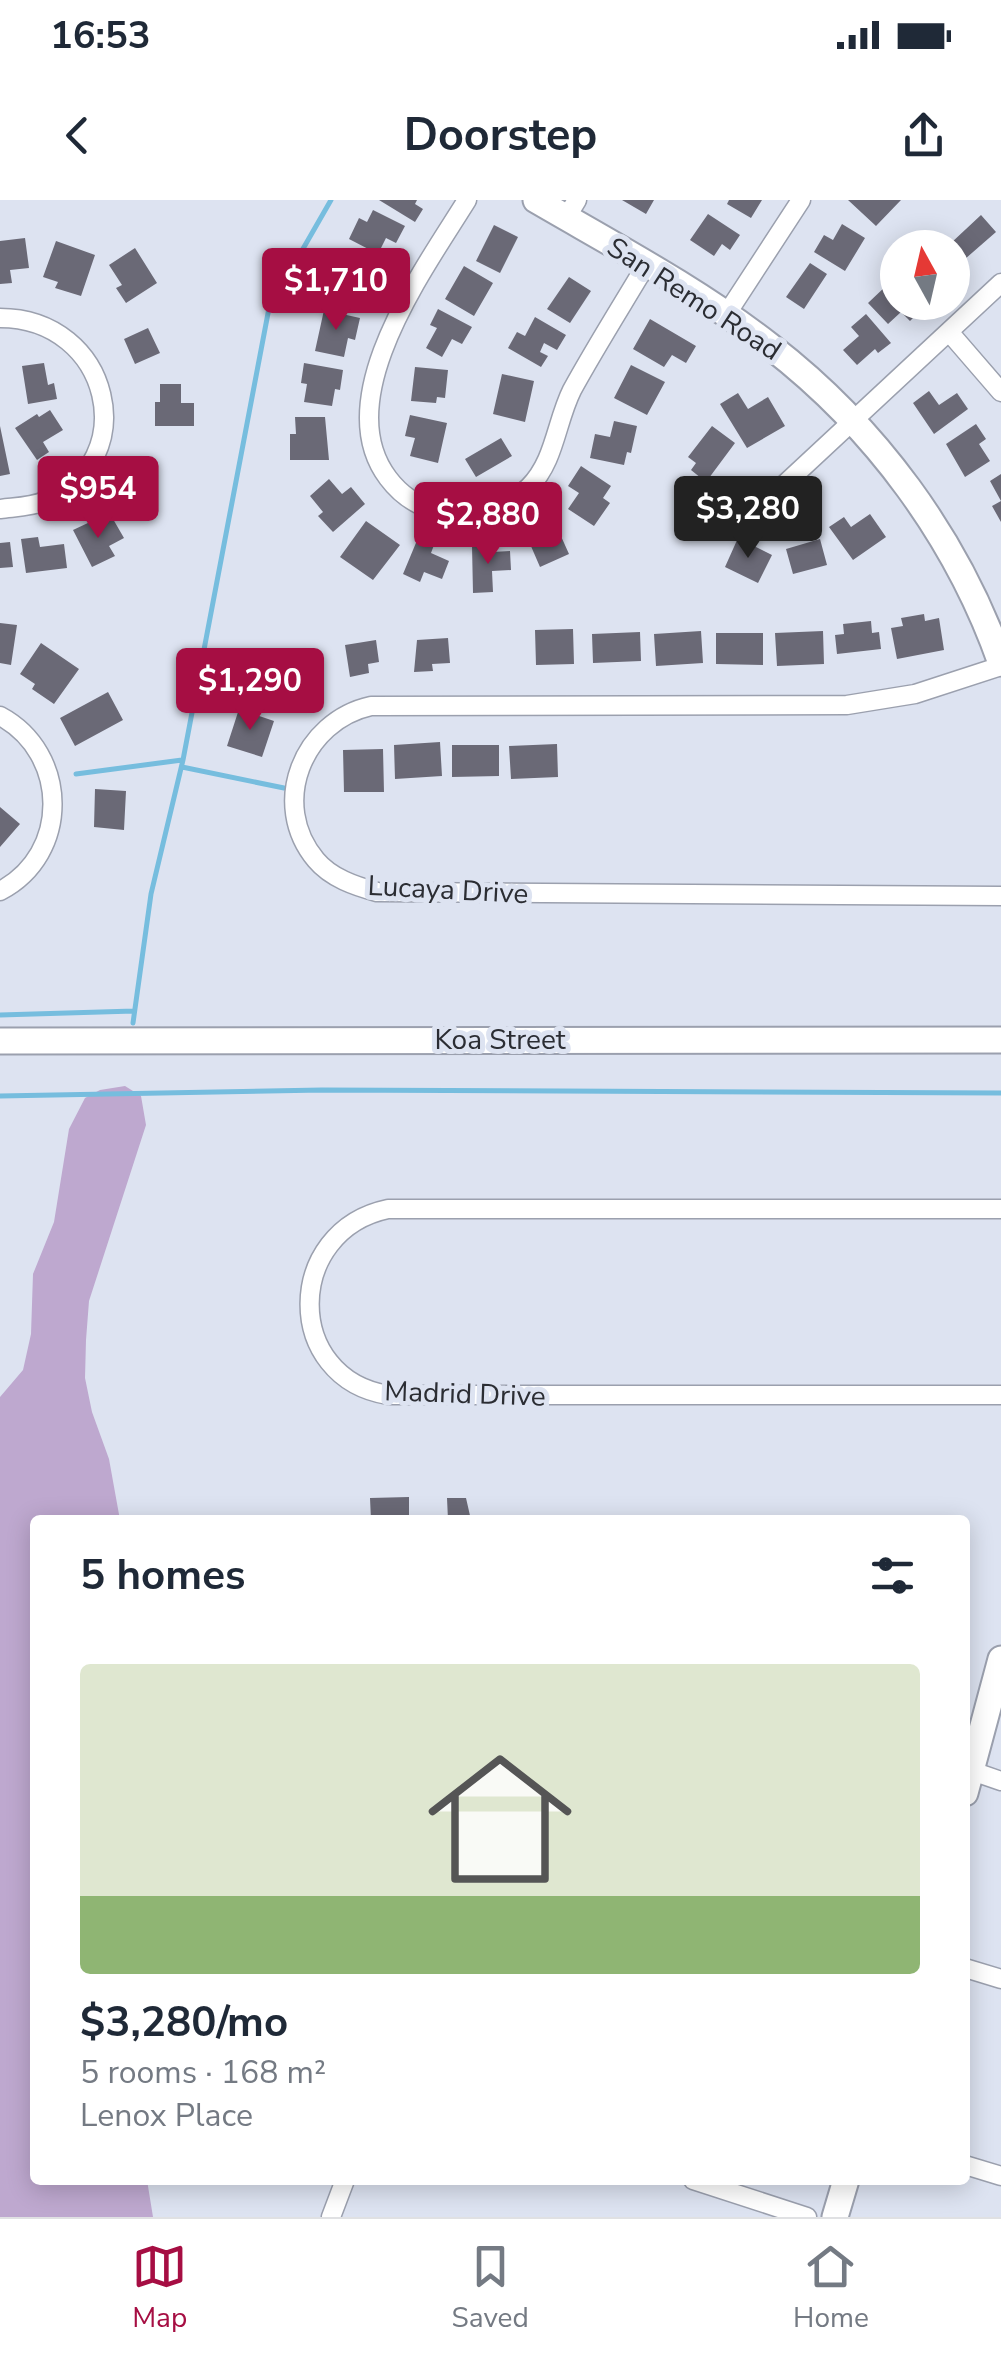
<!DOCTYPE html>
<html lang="en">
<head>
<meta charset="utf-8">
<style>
  :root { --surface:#fff; --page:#f6f6f7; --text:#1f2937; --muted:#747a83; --line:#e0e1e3; --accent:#a60e43 }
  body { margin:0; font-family:"Nunito Sans",sans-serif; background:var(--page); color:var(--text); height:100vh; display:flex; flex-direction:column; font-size:38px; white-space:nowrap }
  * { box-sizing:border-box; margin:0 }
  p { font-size:32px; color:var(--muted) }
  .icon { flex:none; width:55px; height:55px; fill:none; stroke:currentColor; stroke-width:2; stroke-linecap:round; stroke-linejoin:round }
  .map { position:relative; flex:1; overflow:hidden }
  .sheet { position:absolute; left:30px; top:1315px; width:940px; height:670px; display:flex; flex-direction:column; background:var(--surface); border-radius:10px; box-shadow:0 5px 25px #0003 }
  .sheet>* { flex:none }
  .needle { width:65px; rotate:352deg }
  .tools { position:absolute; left:880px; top:30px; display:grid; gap:20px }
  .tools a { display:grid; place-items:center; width:90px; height:90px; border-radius:50%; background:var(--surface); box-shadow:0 5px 25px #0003; font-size:50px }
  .price { position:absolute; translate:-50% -85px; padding:0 22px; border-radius:10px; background:var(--accent); color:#fff; font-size:32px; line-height:65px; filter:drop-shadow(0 2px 5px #0008) }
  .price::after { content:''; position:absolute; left:50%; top:60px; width:30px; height:22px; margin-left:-15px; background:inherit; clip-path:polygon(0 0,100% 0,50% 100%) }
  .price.current { background:#222; color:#fff }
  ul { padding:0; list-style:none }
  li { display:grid; align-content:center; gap:20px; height:530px; padding:0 50px }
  li span { display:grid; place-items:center; height:310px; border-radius:10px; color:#555 }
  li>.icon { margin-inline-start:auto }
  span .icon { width:180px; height:180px; fill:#fffc; stroke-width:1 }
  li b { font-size:42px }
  h2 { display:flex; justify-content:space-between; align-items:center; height:120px; padding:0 50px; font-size:42px }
  .status { display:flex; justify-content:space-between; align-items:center; height:70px; padding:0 50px; background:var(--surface); direction:ltr }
  .status svg { height:28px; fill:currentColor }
  header { display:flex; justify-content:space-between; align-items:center; height:130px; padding:0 50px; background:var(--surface); font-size:45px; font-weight:700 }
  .tabs { display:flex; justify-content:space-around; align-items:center; height:140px; border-top:2px solid var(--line); background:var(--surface); font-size:28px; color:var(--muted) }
  .tabs a { display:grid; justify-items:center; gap:5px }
  .tabs .current { color:var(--accent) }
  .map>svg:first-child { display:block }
  .green { fill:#bea8cf }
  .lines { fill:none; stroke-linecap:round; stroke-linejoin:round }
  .stream { stroke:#76bdde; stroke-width:5 }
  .building { fill:#6a6976 }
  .street-casing { stroke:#9ba0ae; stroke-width:21 }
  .secondary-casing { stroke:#9ba0ae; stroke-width:29 }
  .street { stroke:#fff; stroke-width:18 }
  .secondary { stroke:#fff; stroke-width:25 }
  .labels { text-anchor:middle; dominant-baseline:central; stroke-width:10; stroke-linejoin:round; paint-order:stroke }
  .street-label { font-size:28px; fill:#2b2d33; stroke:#dde3f1 }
</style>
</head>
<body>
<div class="status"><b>16:53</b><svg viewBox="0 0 49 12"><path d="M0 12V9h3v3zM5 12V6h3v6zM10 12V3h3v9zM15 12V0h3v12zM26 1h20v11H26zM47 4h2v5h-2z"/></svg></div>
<header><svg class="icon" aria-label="back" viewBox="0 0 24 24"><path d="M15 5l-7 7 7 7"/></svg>Doorstep<svg class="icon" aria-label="share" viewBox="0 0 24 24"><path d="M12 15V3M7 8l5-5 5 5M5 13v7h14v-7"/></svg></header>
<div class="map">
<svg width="1001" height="2017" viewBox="0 0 1001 2017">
  <rect width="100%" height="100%" fill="#dde3f1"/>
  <path class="green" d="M125,886L141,896L146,925L89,1101L86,1140L85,1178L92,1212L109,1259L120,1320H35V1980H147L153,2017H0V1197L23,1170L31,1134L33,1074L54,1022L69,929L85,898L100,890Z"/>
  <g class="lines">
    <path class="stream" d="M182,567L284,588
      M76,574L182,560
      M0,815L134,811
      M133,823L151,694L183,560L269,108L331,0
      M0,896L322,890L1001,893"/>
  </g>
  <path class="building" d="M379,0H417L415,4L423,9L415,22Z
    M622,0H654L646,14Z
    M729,0H762L751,18L727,4Z
    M848,0H901L876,26Z
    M373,10L405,26L396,43L386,38L378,54L349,39L359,18L367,22Z
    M708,14L740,35L730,50L722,44L714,56L690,40Z
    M981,15L996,32L965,59L951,43Z
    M842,24L865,38L845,71L814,52L824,35L833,40Z
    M494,25L518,37L500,73L476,61Z
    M25,38L29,68L10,70L12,83L0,84V41Z
    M56,41L95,55L81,96L55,88L58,82L43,77Z
    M135,48L157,83L126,103L116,88L122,85L109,65Z
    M339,61L380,77L373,95L359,90L355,99L328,89Z
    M810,63L827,74L804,109L786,97Z
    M464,66L493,83L474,116L445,99Z
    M569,77L591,91L570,123L547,109Z
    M898,83V102L927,104L910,121L901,112L888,124L868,103L887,85L891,89Z
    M438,109L472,127L462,144L452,139L442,157L426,148L437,128L430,125Z
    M324,110L360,118L355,140L348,138L344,157L315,151Z
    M866,114L891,143L878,153L875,149L857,165L843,150L859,136L851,127Z
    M535,117L566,135L557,150L544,143L540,152L548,156L541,167L508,148L517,132L525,136Z
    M650,119L696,146L686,163L672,155L664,167L633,149Z
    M148,128L160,153L135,164L124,139Z
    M44,163L48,185L54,183L57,199L28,204L22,166Z
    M304,163L343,170L340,190L335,189L332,206L304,202L307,184L301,183Z
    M631,165L665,182L647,215L614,198Z
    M415,167L448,170L445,198L437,197L436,203L411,201Z
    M502,174L534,181L525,222L493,214Z
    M160,184H181V203H194V226H155V202H160Z
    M929,191L939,205L957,193L968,209L934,234L913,203Z
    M738,193L748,209L768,197L785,226L747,248L720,204Z
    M50,210L63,230L43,242L49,252L37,260L15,228L37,214L39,217Z
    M410,215L447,223L438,263L410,256L415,238L405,236Z
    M295,217H325L329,260H290V234H296Z
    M614,221L637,226L631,253L627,252L624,265L590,258L595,234L610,237Z
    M976,224L986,239L979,244L990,261L965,277L946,244Z
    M0,226L10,274L0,276Z
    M712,226L735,243L706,282L691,270L696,263L688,257Z
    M501,238L512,256L476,277L465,259Z
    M581,266L611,286L603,298L610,303L594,326L568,309L579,293L568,286Z
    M1001,274V322L992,306L1001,301L990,281Z
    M329,279L342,294L351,287L365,304L333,332L318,316L323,312L310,296Z
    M870,314L886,337L853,360L829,327L844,317L851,327Z
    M113,319L124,338L109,346L115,356L92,367L73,330L90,322L93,329Z
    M366,321L400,345L373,380L340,357Z
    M539,323L546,340L560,334L569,354L540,367L524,330Z
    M38,337L40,347L64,344L67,368L26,373L21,339Z
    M418,338L434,345L431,353L449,361L442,379L424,372L420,382L403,374Z
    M738,338L772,355L758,383L725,367Z
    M820,339L827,365L793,374L786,349Z
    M10,342L13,367L0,368V343Z
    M492,345V352L510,351L511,370L492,371L493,392L473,393L472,346Z
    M924,414L925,421L939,418L944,450L897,459L891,428L903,426L901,418Z
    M871,421L872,433L879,432L881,449L837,454L835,435L844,434L843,424Z
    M0,423L17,425L11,465L0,463Z
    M573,429L574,464L536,465L535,430Z
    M701,431L703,463L656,466L654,434Z
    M823,431L824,464L777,466L775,433Z
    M640,432L641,461L593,463L592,434Z
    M716,433H763V465L716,464Z
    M448,438L450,463L432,464L433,471L414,472L417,440Z
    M376,440L379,462L368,464L369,473L350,477L345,445Z
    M41,443L79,469L54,504L32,489L35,484L20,474Z
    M298,459L318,483L304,495L309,501L293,513L279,496L284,492L274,479Z
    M108,492L123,520L75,546L60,518Z
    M239,509L274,521L262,557L227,546Z
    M440,542L442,576L395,579L394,545Z
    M557,544L558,577L511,579L509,546Z
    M452,545H499V576L452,577Z
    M383,549L384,592H344L343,550Z
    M95,589L126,591L124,630L94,627Z
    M0,607L20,624L0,647Z
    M409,1297V1315H395V1320H371L370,1298Z
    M447,1298H466L471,1320H448Z"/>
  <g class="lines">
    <g class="street-casing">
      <path id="street" d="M467,0C425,68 328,199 388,278C400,294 417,306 437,311C469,319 505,311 529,287C555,261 556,222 572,190C595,148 621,107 646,65
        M566,18L577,0
        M726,115L801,0
        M0,118C111,118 144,261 45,301C31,307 15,307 0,309
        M950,133L1001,192
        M772,296L1001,83
        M1001,466L915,494L847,505L371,506C303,521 269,604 316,660C331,678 355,686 377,692L1001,696
        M0,516C69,553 71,654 0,691
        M1001,1009H388C284,1031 283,1178 388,1195H1001
        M972,1571L1001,1581
        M965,1768L1001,1779
        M965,1965L1001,1976
        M693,1980L807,2017
        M331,2017L345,1980"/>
    </g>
    <g class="secondary-casing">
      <path id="secondary" d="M536,0C615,46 698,90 770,146C875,227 957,338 1001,463
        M0,841L1001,840
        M965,1593L1001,1459
        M835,2017L846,1980"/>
    </g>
    <use href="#street" class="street"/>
    <use href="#secondary" class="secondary"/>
  </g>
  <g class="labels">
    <g class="street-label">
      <text transform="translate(694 99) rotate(33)">San Remo Road</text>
      <text transform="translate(448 690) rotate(3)">Lucaya Drive</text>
      <text x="500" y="840">Koa Street</text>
      <text transform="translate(465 1194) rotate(2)">Madrid Drive</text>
    </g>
  </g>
</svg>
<div class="tools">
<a><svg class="needle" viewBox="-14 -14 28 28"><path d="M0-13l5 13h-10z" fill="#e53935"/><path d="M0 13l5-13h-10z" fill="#747a83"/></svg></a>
</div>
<b class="price" style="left:336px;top:133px">$1,710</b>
<b class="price" style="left:98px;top:341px">$954</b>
<b class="price current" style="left:748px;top:361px">$3,280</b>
<b class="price" style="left:488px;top:367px">$2,880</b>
<b class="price" style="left:250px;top:533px">$1,290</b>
<section class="sheet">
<h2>5 homes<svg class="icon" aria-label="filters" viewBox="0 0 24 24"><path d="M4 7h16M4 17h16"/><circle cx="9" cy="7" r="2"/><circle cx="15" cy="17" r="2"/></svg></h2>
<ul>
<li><span style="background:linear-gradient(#dfe7d0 75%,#8fb573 0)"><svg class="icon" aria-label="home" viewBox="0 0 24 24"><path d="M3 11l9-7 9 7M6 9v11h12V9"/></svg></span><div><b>$3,280/mo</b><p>5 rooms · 168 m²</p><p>Lenox Place</p></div></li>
</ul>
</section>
</div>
<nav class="tabs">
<a class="current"><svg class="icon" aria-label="map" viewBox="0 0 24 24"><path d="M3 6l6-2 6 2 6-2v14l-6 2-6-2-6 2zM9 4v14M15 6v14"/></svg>Map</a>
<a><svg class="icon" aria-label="saved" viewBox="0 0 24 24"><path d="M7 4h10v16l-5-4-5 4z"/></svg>Saved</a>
<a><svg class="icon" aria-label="home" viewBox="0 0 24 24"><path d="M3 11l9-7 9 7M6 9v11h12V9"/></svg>Home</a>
</nav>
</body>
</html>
